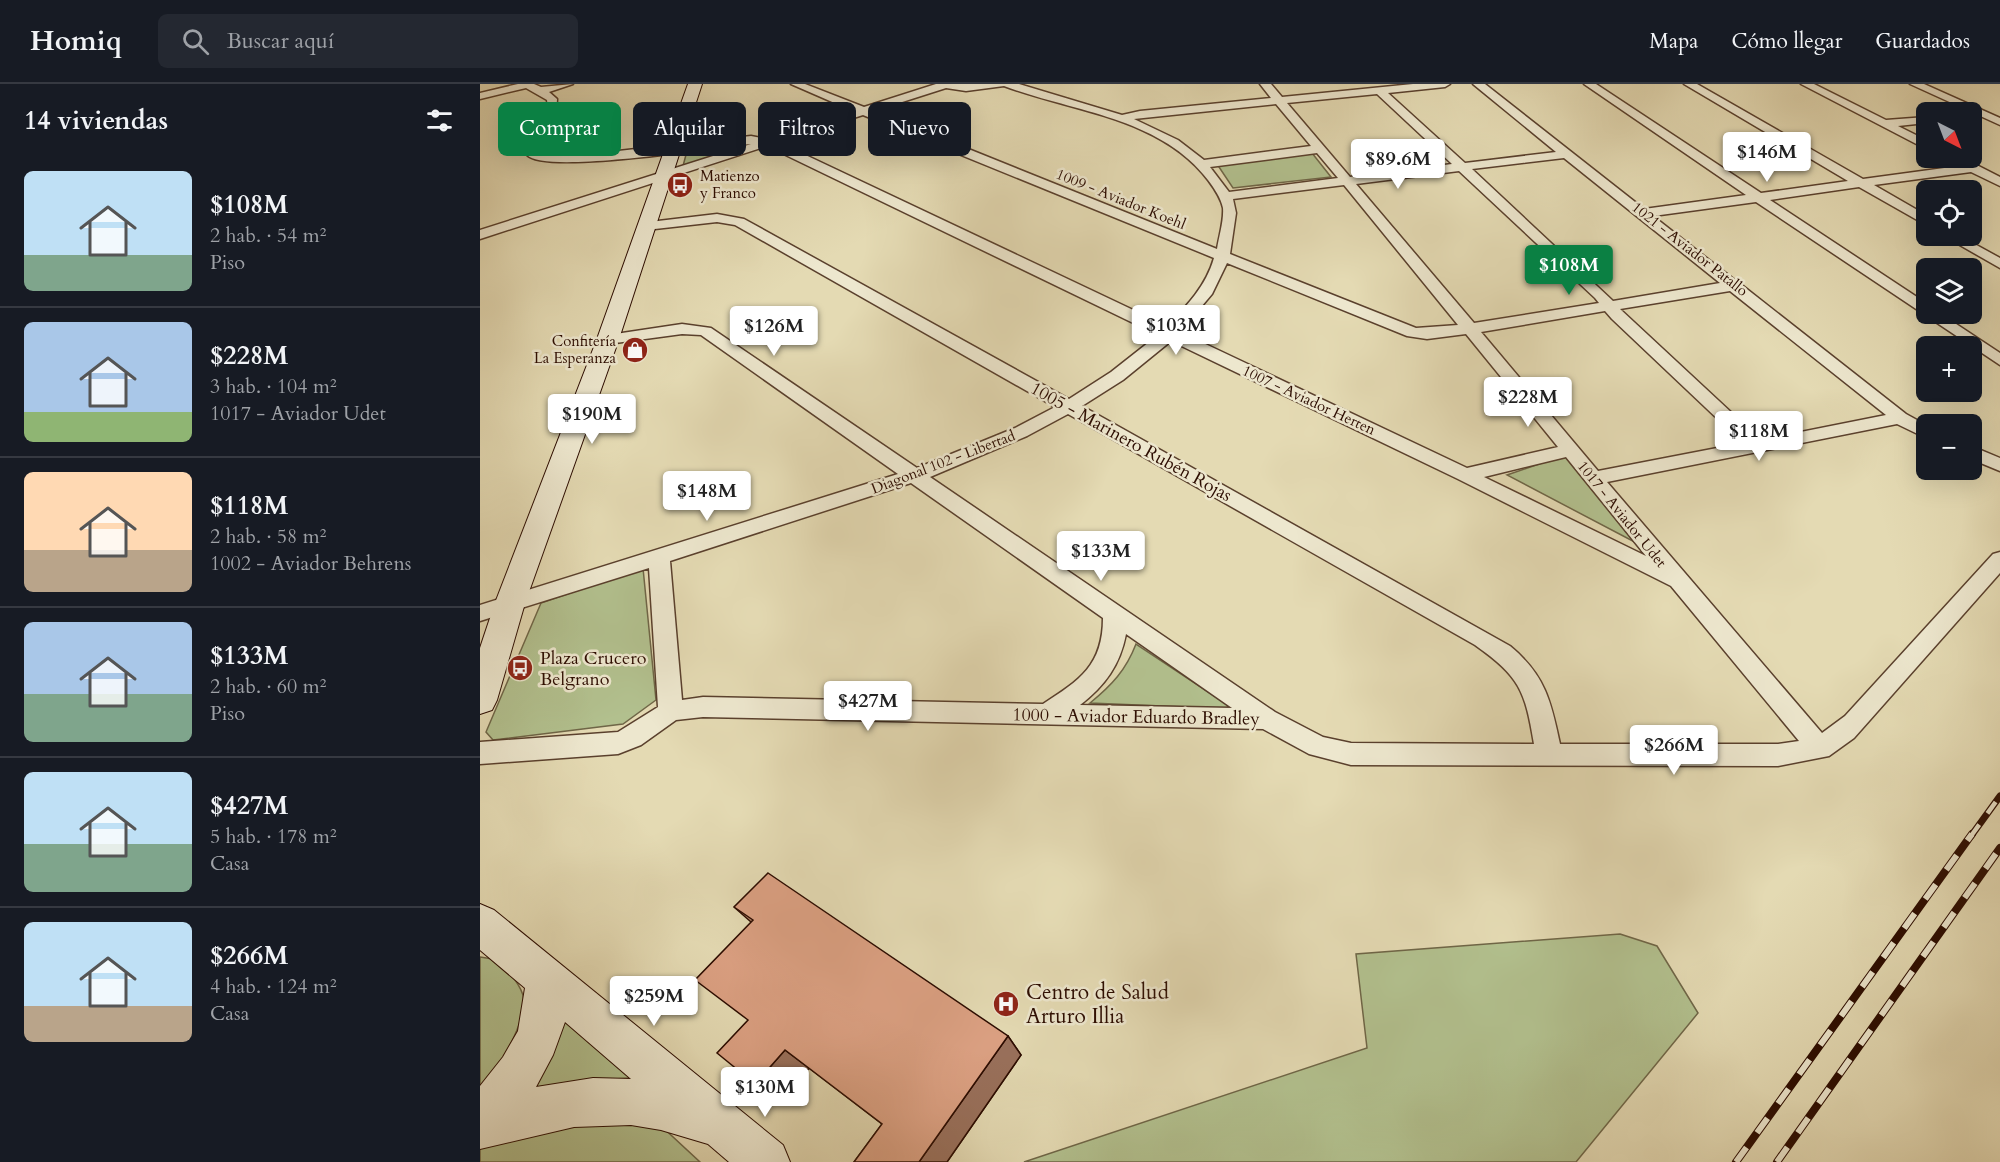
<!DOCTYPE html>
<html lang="es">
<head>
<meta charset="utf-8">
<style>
  :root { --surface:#171b24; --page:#242831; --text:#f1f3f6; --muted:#9ea1a6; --line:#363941; --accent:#0b8043 }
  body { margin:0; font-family:Cardo,serif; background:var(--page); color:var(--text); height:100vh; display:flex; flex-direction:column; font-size:22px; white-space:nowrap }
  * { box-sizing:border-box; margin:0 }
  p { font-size:20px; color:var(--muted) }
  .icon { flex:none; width:33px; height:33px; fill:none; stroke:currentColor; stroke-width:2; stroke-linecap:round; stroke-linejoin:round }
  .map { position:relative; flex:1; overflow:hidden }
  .side { display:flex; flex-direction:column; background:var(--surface); width:480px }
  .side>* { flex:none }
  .guide { position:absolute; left:18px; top:18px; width:570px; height:54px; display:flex; gap:12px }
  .needle { width:39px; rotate:138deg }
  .buttons { position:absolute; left:1436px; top:18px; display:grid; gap:12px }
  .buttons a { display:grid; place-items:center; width:66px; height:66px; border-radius:9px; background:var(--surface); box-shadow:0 6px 24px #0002; font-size:30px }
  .price { position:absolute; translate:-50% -51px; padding:0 14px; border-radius:6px; background:#fff; color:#222; font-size:20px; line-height:39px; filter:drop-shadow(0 2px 3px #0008) }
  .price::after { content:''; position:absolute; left:50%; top:36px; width:18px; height:14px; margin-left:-9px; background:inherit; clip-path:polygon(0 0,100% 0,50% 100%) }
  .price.on { background:var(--accent); color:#fff }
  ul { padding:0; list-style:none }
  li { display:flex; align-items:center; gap:18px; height:150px; padding:0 24px }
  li+li { border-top:2px solid var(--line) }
  li span { display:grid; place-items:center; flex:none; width:168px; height:120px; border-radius:9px; color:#555 }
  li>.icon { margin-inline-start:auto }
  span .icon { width:72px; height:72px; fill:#fffc; stroke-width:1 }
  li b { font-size:26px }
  h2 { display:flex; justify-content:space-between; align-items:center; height:72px; padding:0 24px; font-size:26px }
  .tag { padding:0 21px; border-radius:9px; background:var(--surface); box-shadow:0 6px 24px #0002; font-size:21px; line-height:54px }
  .tag.on { background:var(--accent); color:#fff }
  header { display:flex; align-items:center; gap:36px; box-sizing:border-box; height:84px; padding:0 30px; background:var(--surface); border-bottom:2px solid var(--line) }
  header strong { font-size:28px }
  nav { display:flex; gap:33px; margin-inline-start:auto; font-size:21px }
  .search { width:420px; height:54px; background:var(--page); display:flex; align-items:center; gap:15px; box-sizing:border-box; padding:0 21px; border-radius:9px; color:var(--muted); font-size:22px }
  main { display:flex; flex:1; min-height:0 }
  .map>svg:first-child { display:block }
  .green { fill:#b2c08e; stroke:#6f6647; stroke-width:1.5 }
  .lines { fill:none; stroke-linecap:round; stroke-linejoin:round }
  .street-casing { stroke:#5a402d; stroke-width:3 }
  .secondary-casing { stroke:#2c0c00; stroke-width:2 }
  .street { fill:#ede7ce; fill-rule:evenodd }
  .secondary { fill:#ede7ce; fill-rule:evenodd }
  .rail-far1-casing { stroke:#2c0c00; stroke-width:7 }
  .rail-casing { stroke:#2c0c00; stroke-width:8 }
  .rail-far1 { stroke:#ede7ce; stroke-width:4.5; stroke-dasharray:14; stroke-linecap:butt }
  .rail { stroke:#ede7ce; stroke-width:6; stroke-dasharray:18; stroke-linecap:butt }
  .wall { fill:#bc8a70; stroke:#2c0c00; stroke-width:1.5 }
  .shaded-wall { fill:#99705b; stroke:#2c0c00; stroke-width:1.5 }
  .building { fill:#dba082; stroke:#2c0c00; stroke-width:1.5 }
  .labels { text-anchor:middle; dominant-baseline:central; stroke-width:5; stroke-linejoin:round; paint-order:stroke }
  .far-poi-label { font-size:15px; fill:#2c0c00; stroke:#ede7ce; text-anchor:start }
  .far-street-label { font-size:15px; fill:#2c0c00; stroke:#ede7ce }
  .street-label { font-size:18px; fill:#2c0c00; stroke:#ede7ce }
  .poi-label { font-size:18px; fill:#2c0c00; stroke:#ede7ce; text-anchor:start }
  .near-poi-label { font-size:21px; fill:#2c0c00; stroke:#ede7ce; text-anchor:start }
</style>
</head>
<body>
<header>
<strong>Homiq</strong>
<div class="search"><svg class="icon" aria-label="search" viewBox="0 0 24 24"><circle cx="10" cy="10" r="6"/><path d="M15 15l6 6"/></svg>Buscar aquí</div>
<nav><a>Mapa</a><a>Cómo llegar</a><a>Guardados</a></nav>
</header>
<main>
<section class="side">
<h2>14 viviendas<svg class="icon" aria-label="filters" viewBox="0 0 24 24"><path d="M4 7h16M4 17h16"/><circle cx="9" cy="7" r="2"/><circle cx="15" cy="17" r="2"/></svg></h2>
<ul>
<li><span style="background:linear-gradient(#bfe0f5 70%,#7fa58c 0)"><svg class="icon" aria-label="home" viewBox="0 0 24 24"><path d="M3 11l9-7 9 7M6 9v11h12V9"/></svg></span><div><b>$108M</b><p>2 hab. · 54 m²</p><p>Piso</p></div></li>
<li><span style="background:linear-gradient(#a9c7e8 75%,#8fb573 0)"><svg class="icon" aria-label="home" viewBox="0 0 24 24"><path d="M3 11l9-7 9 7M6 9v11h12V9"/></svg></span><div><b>$228M</b><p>3 hab. · 104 m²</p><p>1017 - Aviador Udet</p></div></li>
<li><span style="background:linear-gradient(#ffd9b3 65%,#b9a48a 0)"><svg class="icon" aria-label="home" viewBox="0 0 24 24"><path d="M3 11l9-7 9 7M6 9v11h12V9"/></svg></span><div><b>$118M</b><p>2 hab. · 58 m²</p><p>1002 - Aviador Behrens</p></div></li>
<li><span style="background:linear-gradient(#a9c7e8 60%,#7fa58c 0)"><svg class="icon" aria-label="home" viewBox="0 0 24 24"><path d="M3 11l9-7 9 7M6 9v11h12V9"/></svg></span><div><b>$133M</b><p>2 hab. · 60 m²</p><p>Piso</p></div></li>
<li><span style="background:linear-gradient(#bfe0f5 60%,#7fa58c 0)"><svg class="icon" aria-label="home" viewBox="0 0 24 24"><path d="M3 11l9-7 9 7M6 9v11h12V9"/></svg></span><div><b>$427M</b><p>5 hab. · 178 m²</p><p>Casa</p></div></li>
<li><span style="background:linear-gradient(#bfe0f5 70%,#b9a48a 0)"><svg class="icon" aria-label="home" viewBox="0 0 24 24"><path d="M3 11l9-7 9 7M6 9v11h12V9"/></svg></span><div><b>$266M</b><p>4 hab. · 124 m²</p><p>Casa</p></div></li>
</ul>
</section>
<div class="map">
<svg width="1520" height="1078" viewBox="0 0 1520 1078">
  <rect width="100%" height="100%" fill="#e4dab3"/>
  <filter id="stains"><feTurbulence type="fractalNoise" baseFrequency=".00333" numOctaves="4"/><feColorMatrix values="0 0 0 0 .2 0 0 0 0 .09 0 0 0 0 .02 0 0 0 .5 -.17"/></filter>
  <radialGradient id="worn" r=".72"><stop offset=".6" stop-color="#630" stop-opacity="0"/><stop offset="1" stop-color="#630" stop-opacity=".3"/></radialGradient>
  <path class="green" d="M268,59L277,60L203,82L207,67Z
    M832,69L851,93L753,104L737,80Z
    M1088,370L1168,465L1027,391Z
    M163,484L176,616L143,640L13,656L6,648L61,519Z
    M656,560L754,625L610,619C632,601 646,586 656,560Z
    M1140,850L1177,862L1218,929L1096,1078H544L887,964L876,870Z
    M0,873L19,876C27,885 39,898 43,911C49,936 16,989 0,1008Z
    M85,935L151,994L98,997L45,1011Z
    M98,1033L179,1040L220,1078H0V1058Z"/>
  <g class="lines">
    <g class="street-casing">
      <path id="street" d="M38,0H54L61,3L93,0L69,8L77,15L76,33L58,64L61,70L94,72L271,52L286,55L373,27L311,0H325L384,23L456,0H539L642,31L660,27L791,14L780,0H791L802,13L933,0H970L965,3L908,9L985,79L1076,68L993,0H1005L1164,125L1266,111L1104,0H1116L1281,109L1368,97L1204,0H1217L1383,95L1479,82L1473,77L1483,74L1520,93V102L1491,88L1394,101L1446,131V141L1379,103L1290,116L1446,219V230H1461L1520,269V281L1276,118L1173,132L1256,197L1261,198L1263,202L1426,330L1446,341V354L1417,340L1127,398L1342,649L1365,632L1513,470L1520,468V489L1374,654L1349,672L1298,682L871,681L829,670L783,645L223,633L196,636L161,661L138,670L0,680V658L138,648L178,623L169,484L0,537V521L418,390L221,251L202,250L128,260L120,255L122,252L202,240L231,244L437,384L535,344L575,323L255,141L237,138L166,146L159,142L161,139L237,130L264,135L589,315L631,288L678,251L287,62L0,155V146L271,60C236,63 65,91 47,71C44,51 71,37 67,16L46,4L0,15V9ZM524,2C593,28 680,33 728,96C734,104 741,114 743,124C744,137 739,152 737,165L394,27L466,4L486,7ZM897,10L972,80L870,93L807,19ZM796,20L831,62L724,76L698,56L654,35ZM383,31L734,174C726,202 707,222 687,242L298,58ZM837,69L858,94L749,108L730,83ZM1084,74L1240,199L1133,217L992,85ZM979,87L1115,214L1119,219L994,239L876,100ZM864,101L978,241L936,244L750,170L756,129L753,115ZM747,179L927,252L947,255L986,250L1078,363L987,384L700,248L732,210ZM1250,207L1406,331L1281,356L1140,225ZM1125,227L1132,235L1263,359L1118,387L1001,248ZM691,257L978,395L1191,502L1319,657L1298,660H1080C1071,617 1065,591 1030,562L602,322L643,296ZM588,330L995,561C1040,593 1045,606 1054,660L871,659L843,653L795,628L450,393L547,352ZM1086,373L1166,472L1004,393ZM431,399L623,534C623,581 600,596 563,620L223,613L202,616L190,477ZM646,550L752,624L600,621C625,602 640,581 646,550Z
        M1321,0H1334L1406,36L1446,33V39L1418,42L1446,56V65Z
        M1430,0H1444L1520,34V41Z
        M1464,152H1480L1520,174V184Z
        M1491,362L1520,374V387L1491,375Z"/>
    </g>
    <g class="secondary-casing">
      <path id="secondary" d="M208,0H222L139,255L45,519L17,616L12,626L0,630V564L15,519L117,255Z
        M0,820L14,826L303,1061L310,1078H249L228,1060L181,1046L151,1041L94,1043L0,1065V1002L23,973L38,947L45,904L0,866ZM85,938L151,995L113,994L56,1003L73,971Z"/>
    </g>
    <use href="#street" class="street"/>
    <use href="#secondary" class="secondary"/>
    <g class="rail-far1-casing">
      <path id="rail-far1" d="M1491,752L1520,712"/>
    </g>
    <g class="rail-casing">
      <path id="rail" d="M1256,1078L1492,750
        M1297,1078L1520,764"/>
    </g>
    <use href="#rail-far1" class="rail-far1"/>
    <use href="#rail" class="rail"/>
  </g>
  <path class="wall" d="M254,823L528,952L541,971L467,1078H374L402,1040L329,984L302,1017L275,1000L268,936L271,838Z"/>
  <path class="shaded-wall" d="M528,952L541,971L467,1078H439Z
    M305,966L329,984L302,1017L275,1000Z"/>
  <path class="building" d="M288,789L528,952L439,1078H374L402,1040L305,966L275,1000L237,969L268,936L215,896L273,836L254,823Z"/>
  <defs>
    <g id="bus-disc" transform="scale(1.35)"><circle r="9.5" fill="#8f2418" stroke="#ede7ce"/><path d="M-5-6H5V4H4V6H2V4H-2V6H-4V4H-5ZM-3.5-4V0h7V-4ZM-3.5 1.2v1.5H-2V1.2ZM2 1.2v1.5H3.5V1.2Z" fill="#fff"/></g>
    <g id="shop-disc" transform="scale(1.35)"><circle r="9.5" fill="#8f2418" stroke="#ede7ce"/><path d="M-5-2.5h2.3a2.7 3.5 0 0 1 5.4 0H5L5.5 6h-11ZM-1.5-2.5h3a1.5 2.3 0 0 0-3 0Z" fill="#fff"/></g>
    <g id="hospital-disc" transform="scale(1.35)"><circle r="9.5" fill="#8f2418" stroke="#ede7ce"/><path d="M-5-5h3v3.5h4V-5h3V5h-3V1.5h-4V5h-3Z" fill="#fff"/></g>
  </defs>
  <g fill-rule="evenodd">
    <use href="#bus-disc" x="200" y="101"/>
    <use href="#shop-disc" x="155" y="266"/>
    <use href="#bus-disc" x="40" y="584"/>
    <use href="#hospital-disc" x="526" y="920"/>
  </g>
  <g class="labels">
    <g class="far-poi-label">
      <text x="220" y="92">Matienzo<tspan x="220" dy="17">y Franco</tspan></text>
      <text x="136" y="257" text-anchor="end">Confitería<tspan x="136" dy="17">La Esperanza</tspan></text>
    </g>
    <g class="far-street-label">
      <text transform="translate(641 115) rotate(22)">1009 - Aviador Koehl</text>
      <text transform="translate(1210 165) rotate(38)">1021 - Aviador Patallo</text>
      <text transform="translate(829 316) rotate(25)">1007 - Aviador Herten</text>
      <text transform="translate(463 378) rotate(-21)">Diagonal 102 - Libertad</text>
      <text transform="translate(1142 430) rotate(51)">1017 - Aviador Udet</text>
    </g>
    <g class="street-label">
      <text transform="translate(651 358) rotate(29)">1005 - Marinero Rubén Rojas</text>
      <text transform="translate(656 633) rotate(1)">1000 - Aviador Eduardo Bradley</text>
    </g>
    <g class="poi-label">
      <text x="60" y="574">Plaza Crucero<tspan x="60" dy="21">Belgrano</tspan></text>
    </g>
    <g class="near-poi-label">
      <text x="546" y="908">Centro de Salud<tspan x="546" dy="24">Arturo Illia</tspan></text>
    </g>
  </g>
  <rect width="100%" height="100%" filter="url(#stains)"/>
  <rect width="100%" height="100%" fill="url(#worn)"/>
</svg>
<div class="buttons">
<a><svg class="needle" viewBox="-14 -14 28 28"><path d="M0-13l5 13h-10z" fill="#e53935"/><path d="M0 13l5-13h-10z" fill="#9ea1a6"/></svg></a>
<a><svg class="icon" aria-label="locate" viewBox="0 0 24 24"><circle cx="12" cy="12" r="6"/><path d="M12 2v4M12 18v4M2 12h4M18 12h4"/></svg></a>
<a><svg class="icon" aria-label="layers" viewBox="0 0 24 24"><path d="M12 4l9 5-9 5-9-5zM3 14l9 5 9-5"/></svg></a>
<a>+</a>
<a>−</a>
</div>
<b class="price" style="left:1287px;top:99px">$146M</b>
<b class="price" style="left:918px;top:106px">$89.6M</b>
<b class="price on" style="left:1089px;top:212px">$108M</b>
<b class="price" style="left:696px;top:272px">$103M</b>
<b class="price" style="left:294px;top:273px">$126M</b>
<b class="price" style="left:1048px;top:344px">$228M</b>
<b class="price" style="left:112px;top:361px">$190M</b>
<b class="price" style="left:1279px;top:378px">$118M</b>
<b class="price" style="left:227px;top:438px">$148M</b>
<b class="price" style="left:621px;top:498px">$133M</b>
<b class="price" style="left:388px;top:648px">$427M</b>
<b class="price" style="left:1194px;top:692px">$266M</b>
<b class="price" style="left:174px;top:943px">$259M</b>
<b class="price" style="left:285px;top:1034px">$130M</b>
<div class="guide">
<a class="tag on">Comprar</a>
<a class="tag">Alquilar</a>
<a class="tag">Filtros</a>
<a class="tag">Nuevo</a>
</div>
</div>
</main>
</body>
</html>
